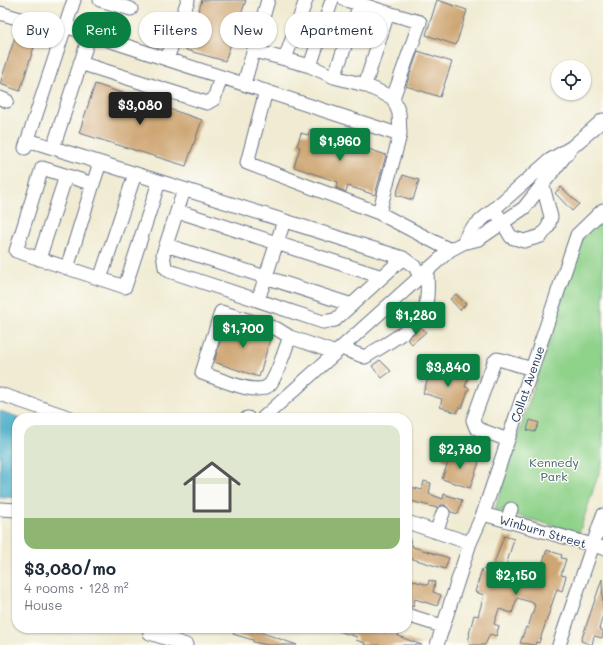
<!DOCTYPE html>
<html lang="en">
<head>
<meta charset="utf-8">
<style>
  :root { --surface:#fff; --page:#f2f2f3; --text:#1f2937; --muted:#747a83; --accent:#0b8043 }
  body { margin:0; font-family:Mali,sans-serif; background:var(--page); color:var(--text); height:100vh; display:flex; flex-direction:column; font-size:15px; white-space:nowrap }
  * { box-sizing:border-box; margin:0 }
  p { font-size:13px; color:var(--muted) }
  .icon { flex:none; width:22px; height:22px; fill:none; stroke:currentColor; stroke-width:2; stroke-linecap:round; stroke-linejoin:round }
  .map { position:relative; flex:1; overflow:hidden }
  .details { position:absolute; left:12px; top:413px; width:400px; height:220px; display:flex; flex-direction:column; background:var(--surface); border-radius:16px; box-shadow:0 1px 3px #0004 }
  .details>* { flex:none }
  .guide { position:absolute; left:12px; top:12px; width:400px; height:36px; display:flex; gap:8px }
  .buttons { position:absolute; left:551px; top:60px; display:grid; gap:8px }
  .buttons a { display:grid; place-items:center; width:40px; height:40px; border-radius:50%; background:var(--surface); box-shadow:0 1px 3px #0004; font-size:20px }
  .price { position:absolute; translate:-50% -34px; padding:0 9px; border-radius:4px; background:var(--accent); color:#fff; font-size:13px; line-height:26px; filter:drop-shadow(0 1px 2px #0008) }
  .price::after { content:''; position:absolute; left:50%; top:24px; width:12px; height:9px; margin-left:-6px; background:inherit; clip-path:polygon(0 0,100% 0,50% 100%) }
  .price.on { background:#222; color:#fff }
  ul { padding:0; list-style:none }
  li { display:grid; align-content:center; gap:8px; height:212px; padding:0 12px }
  li span { display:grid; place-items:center; height:124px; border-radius:12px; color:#555 }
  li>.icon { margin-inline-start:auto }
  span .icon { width:72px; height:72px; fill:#fffc; stroke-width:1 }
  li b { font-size:17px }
  .chip { padding:0 14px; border-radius:18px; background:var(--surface); box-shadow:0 1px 3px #0004; font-size:14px; line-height:36px }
  .chip.on { background:var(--accent); color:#fff }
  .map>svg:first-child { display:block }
  .green { fill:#8fd28a; stroke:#558074 }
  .water { fill:#48aec7; stroke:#326e92 }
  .building { fill:#cea673 }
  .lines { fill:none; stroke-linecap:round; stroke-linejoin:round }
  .minor-casing { stroke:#667187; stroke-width:15 }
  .minor { stroke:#fff; stroke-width:13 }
  .labels { text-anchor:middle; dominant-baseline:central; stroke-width:3; stroke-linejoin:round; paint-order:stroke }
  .street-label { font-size:12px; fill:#1b2f5e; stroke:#fdfcf7 }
  .park-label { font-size:12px; fill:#3e606b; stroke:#fdfcf7 }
</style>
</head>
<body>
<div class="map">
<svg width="603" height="645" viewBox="0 0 603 645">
  <rect width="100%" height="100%" fill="#fdfcf7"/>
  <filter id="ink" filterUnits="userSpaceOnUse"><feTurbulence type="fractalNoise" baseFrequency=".025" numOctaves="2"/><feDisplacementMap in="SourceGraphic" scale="8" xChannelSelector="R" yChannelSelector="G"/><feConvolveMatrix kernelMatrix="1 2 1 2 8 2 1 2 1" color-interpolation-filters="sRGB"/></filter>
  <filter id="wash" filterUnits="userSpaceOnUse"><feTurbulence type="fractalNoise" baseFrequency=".012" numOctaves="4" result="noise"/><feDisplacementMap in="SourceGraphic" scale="16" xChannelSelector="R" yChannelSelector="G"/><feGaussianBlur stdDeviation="0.9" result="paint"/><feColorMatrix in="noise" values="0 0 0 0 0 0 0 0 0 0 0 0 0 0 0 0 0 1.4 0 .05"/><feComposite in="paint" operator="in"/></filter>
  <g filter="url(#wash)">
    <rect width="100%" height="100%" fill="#f0ebd2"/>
    <path class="green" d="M603,218V460L579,533L495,509L582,236Z"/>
    <path class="water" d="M0,411L21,418H17V497L0,498Z"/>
    <g id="blocks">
      <path class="building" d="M202,0H246L225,61L186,50Z
        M437,0L467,10L456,45L426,35Z
        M15,37L35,44L20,91L0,84Z
        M418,51L452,62L440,97L406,86Z
        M95,84L202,120L186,166L79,133Z
        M310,129L386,155L375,195L348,186L346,192L336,188L338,182L294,167L300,147L297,146L301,133L308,135Z
        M403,175L419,180L413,200L396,195Z
        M561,187L579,204L572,211L555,193Z
        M456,294L466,304L460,310L450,299Z
        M226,322L271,336L259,377L214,362Z
        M421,327L426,332L412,344L407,339Z
        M380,360L391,371L382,378L372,366Z
        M432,367L451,373L453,367L470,372L465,387L469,388L462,408L459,407L457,413L440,407L442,399L423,393Z
        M530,420L539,423L535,432L527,430Z
        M444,451L479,462L470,488L442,479L448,462L442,459Z
        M424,481L431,483L429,494L443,499L444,494L462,500L458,514L451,512L445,505H441L437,508L407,500V486L422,490Z
        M407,533L413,547L449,558L445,569L407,557Z
        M504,536L514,539L502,579L525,586L529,575L537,578L547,550L562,555L561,558L566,559L561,575L566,576L562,591L557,589L539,643L536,642L535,645L520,643L526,627L528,628L535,605L533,604L534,603L517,598L512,613L499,609L494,624L499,626L496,636L490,634L485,645H469L470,641L468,640L470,635L469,634L474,615L478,616L484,595L475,592L482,569L491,572Z
        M407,579L428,585L429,580L435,582L433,592L441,595L437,606L415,599L413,607L407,604Z
        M602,579L603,615L599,629L603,631V633L602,638L594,636L592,645L581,641Z
        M235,628H258L257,631L297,645H268L253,642V640L233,634Z
        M335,628H370L386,633V631L392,632L393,628H401L398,636L422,645H364L365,643L356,640L357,637L335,630Z"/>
    </g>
  </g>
  <g filter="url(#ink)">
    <use href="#blocks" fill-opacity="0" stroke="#667187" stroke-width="1"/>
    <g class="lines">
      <g class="minor-casing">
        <path id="minor" d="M100,0L131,9
          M0,13L63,32
          M65,26L400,135L379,213L450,250
          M254,51L285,59L306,0
          M167,59L188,0
          M285,59L310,66L332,0
          M80,63L207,103L214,99L221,77
          M310,66L334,77L360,4L345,0
          M334,77L365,85L388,13L360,4
          M244,84L268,0
          M365,85L393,98L420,22L388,13
          M266,91L247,163L379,213
          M0,98L7,101
          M393,98L399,113L400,135
          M28,140L403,258L415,267L420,276
          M25,148L74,0
          M53,148L90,34
          M100,163L93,184L42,168L16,251L125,287L159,182
          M184,190L163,254L165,267L169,271L323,322L335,320L403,258
          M177,211L382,277
          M498,215L511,237L524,241L541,236L548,227L551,217L543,186
          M463,243L469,231L478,223L550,160L572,147L603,120
          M166,245L352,305
          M39,259L66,176
          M67,268L93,184
          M100,279L135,174
          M258,300L284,221
          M290,337C285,349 278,373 271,383C260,399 218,378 202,373L221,312L277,329L290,337L336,353
          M341,348L365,357C385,344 415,330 425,307C429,297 427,281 427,269
          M0,394L71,418
          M247,418H248
          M263,418L450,250L463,243L479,239L524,208L572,147
          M508,440L476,428L473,420L494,362L497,359L502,360L532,369
          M0,509L17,510
          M483,514L603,548
          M507,521L511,509
          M407,522L470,543
          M436,532L443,513
          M407,615L442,626
          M149,628L150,633L186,645
          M437,645L470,543L483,514L577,235L603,210
          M559,645L603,515"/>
      </g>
      <use href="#minor" class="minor"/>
    </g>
  </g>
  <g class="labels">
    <g class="street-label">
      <text transform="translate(527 384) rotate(-71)">Collat Avenue</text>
      <text transform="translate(543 531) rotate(16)">Winburn Street</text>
    </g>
    <g class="park-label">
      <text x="554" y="462">Kennedy<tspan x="554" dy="14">Park</tspan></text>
    </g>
  </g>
</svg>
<div class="buttons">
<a><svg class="icon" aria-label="locate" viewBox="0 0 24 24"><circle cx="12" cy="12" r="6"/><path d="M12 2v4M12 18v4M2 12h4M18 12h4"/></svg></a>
</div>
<b class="price on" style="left:140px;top:126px">$3,080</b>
<b class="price" style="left:340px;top:162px">$1,960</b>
<b class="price" style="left:416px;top:336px">$1,280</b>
<b class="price" style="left:243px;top:349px">$1,700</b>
<b class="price" style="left:448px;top:388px">$3,840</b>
<b class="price" style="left:460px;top:470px">$2,780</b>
<b class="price" style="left:516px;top:596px">$2,150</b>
<div class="guide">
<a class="chip">Buy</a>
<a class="chip on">Rent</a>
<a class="chip">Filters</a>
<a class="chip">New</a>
<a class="chip">Apartment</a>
</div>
<section class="details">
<ul>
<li><span style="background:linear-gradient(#dfe7d0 75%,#8fb573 0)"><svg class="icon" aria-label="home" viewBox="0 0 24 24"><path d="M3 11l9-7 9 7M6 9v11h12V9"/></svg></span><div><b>$3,080/mo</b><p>4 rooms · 128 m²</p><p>House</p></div></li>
</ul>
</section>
</div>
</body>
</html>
